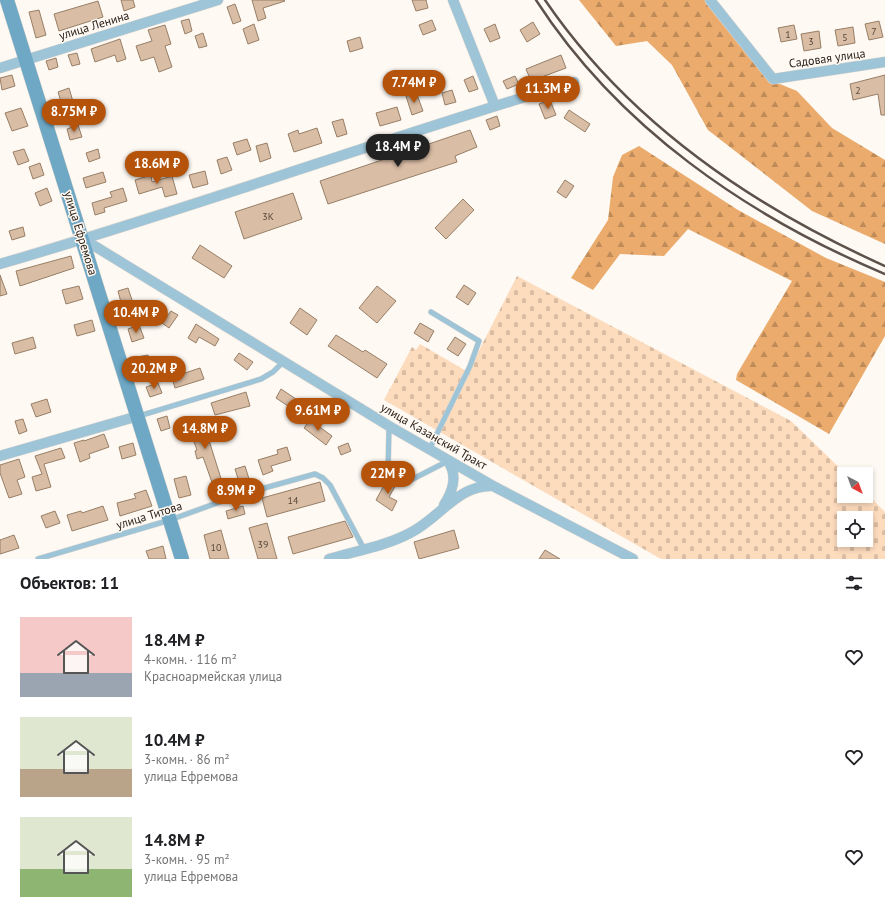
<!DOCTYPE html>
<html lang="ru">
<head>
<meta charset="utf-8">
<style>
  :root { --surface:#fff; --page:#f2f2f2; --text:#202124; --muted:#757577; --accent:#b45309 }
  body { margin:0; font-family:"PT Sans",sans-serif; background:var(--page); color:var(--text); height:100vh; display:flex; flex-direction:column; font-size:15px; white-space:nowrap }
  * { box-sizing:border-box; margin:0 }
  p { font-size:13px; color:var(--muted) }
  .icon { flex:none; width:22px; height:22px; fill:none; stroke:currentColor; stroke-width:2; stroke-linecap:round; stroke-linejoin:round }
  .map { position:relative; height:559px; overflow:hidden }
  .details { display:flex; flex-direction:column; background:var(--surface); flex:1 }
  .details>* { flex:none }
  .needle { width:26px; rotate:139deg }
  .controls { position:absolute; left:837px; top:467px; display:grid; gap:8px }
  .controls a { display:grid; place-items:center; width:36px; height:36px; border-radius:0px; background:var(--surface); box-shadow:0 2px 6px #0003; font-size:20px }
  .price { position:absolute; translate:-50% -34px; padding:0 9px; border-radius:14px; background:var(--accent); color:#fff; font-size:13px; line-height:26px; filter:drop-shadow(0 1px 2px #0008) }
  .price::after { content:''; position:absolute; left:50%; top:24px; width:12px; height:9px; margin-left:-6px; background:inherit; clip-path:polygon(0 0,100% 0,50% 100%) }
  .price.current { background:#222; color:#fff }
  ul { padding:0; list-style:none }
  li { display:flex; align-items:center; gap:12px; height:100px; padding:0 20px }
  li span { display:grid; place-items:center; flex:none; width:112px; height:80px; border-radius:0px; color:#555 }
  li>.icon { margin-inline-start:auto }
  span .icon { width:48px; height:48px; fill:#fffc; stroke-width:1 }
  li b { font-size:17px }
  h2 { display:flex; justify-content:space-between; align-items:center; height:48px; padding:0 20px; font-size:17px }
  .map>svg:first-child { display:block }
  .forest { fill:url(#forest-firs) }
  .cemetery { fill:url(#cemetery-stones); fill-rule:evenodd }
  .building { fill:#d9bda5; stroke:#987f67 }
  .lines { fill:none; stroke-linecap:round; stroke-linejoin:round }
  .lane-casing { stroke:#dcd6d0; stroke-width:6 }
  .street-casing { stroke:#dcd6d0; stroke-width:11 }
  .secondary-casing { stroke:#dcd6d0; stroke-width:15 }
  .lane { stroke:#9ec4d7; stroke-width:5 }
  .street { stroke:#9ec4d7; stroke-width:10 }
  .secondary { stroke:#6ea8c5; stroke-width:14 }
  .rail { stroke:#5c524a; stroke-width:2.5 }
  .labels { text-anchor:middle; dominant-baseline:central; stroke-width:3; stroke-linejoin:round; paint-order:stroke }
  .number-label { font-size:10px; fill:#57483b }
  .street-label { font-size:12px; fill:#2c2118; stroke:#fef9f3 }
</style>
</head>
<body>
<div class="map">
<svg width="885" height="559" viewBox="0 0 885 559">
  <defs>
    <pattern id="forest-firs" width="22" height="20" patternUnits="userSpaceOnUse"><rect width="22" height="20" fill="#eaab6d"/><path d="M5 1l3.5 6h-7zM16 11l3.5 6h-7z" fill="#be8b59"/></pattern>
    <pattern id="cemetery-stones" width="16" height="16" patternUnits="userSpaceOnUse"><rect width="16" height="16" fill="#fddbbd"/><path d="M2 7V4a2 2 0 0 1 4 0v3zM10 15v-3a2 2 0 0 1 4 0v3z" fill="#d9bca2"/></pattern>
  </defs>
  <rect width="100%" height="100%" fill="#fef9f3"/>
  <path class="forest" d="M579,0H705L770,80L797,91L832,128L885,160V244L812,211L708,130L672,65L647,41L616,46Z
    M639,146L738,210L826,258L885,282V336L829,434L736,380L737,374L792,281L688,229L664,256L620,254L593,290L571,278L608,220L613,177L622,155Z"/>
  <path class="cemetery" d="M517,276L791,421L846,474H844V496H866V493L885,512V559H661L384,400L412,347L416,350L420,344L468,372ZM844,518H866V540H844Z"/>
  <path class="building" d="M121,0H133L135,7L124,11Z
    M252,0H284L285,1L263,8L266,18L258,21Z
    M412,0H426L428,8L416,11Z
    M98,1L103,17L59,31L54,14Z
    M235,4L241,21L233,24L227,7Z
    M39,10L46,35L36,38L29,12Z
    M189,19L192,31L185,34L181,21Z
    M432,20L436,30L423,35L419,25Z
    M879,21L883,37L869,40L865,24Z
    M533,22L540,34L527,42L520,30Z
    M254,24L259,40L248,44L243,29Z
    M495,24L500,38L490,42L484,29Z
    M165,25L171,44L165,46L172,67L159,72L154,57L141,61L136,46L152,41L148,30Z
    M794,25L797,39L781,42L778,28Z
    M853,27L855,43L838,46L835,30Z
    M819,31L821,48L804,51L801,34Z
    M203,33L207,46L199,48L195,36Z
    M360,37L363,48L350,52L347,41Z
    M120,39L126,59L117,62L115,55L95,62L91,49Z
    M77,53L80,64L72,66L68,55Z
    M561,55L566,68L531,81L526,69Z
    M56,58L58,67L49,70L46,61Z
    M420,73L424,86L411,91L407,77Z
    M12,75L15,86L2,90L0,78Z
    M885,75V115H881L878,94L853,100L850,84Z
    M473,76L478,89L469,92L464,80Z
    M515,76L519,84L507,89L503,81Z
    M69,88L74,105L63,108L58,92Z
    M452,90L456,102L445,105L442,93Z
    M416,92L423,111L412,115L406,96Z
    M550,100L556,115L545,119L539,104Z
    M397,107L401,120L380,126L376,113Z
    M21,108L28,126L12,131L5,113Z
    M569,110L590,124L585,132L564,118Z
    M497,116L500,126L490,130L486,120Z
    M343,119L347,134L337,137L332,122Z
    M78,125L82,137L70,140L67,129Z
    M317,128L322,143L294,152L288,134L298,130L299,134Z
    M470,130L477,147L455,156L457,162L328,204L320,181Z
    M247,139L251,150L237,155L233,143Z
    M267,143L271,158L260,162L256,146Z
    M24,149L29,161L18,165L13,152Z
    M98,149L100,158L89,162L86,153Z
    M227,157L232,170L221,174L217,160Z
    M40,163L44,175L33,179L29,167Z
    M205,171L208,184L193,188L189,175Z
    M103,172L106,182L86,188L83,178Z
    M151,175L152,182L172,176L177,194L165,197L162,187L139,194L135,180Z
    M565,180L574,186L566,198L557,192Z
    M47,188L52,201L40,206L35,193Z
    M123,188L127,201L104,208L105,212L95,215L92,203L112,197L110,192Z
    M293,193L302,219L244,239L235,212Z
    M463,199L474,210L446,239L435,228Z
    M23,227L25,236L12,240L9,231Z
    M200,245L232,266L224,278L192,258Z
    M71,256L74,268L20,286L16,271Z
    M0,275L7,294L0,296Z
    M464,285L476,293L468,305L456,297Z
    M79,286L83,299L66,304L62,290Z
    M377,286L396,301L377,323L359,308Z
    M128,288L134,306L123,310L118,291Z
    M300,308L317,320L307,335L290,323Z
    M171,311L178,315L169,328L162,323Z
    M92,320L95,331L77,336L74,325Z
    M420,323L434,331L428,342L414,333Z
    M196,324L219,339L215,346L199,337L196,343L188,338Z
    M139,325L144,338L132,342L128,329Z
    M336,335L363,352L365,350L387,364L377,378L328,346Z
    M33,337L36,348L15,354L12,343Z
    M455,337L466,344L458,356L447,349Z
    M239,353L253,362L247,370L234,360Z
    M148,355L151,364L140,367L137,357Z
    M200,368L204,379L175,388L171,374L181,370L182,374Z
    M158,383L162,393L150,397L146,387Z
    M281,389L311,409L306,418L276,398Z
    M246,392L250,406L215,415L211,403Z
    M47,399L51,412L36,417L31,404Z
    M167,416L170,428L161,431L157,419Z
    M202,418L223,485L214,488L203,457L197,459L195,451L197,450L187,423Z
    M23,419L27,431L19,434L15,421Z
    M310,420L332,436L326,445L304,428Z
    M104,434L109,447L89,454L90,458L80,462L74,443L84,440V441Z
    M133,443L136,455L122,459L119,447Z
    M348,443L351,451L341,455L338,447Z
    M287,447L291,460L271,466L273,471L263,475L258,460L278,454L277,450Z
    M61,448L65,458L44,464L51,487L36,491L32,477L42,474L35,456Z
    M19,459L25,477L17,480L22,494L9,498L0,473V465Z
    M245,466L249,479L239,482L235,469Z
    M186,476L191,495L179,498L174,479Z
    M388,478L397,483L389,497L397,501L392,511L376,500Z
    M320,482L325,501L267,517L262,498Z
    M146,490L152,506L120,516L117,503L136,498L134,494Z
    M103,506L108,520L72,531L67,515L81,511L82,513Z
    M243,506L245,514L228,519L226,511Z
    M55,511L60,523L46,528L41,516Z
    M345,521L353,537L293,554L288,537Z
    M267,523L277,559H258L249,528Z
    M221,530L229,559H210L204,535Z
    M454,530L459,548L419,559L414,542Z
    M14,535L19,548L0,554V540Z
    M163,546L166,559H149L146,551Z
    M545,550L560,559H539Z"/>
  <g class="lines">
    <g class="lane-casing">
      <path id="lane" d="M139,416L261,379L273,372L283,362
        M389,426L388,473L405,483L448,461
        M429,450L470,366L479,341L431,312
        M38,559L170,520L239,495L315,474L323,478L330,485L364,549"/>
    </g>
    <g class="street-casing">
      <path id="street" d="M453,0L495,106
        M710,0L773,79L885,62
        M0,68L218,0
        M83,239L389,426L495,487L633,559
        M0,264C193,208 382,139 574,82
        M0,456L138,416
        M444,505C453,491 458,476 448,461
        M329,559C355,551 386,546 410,533C439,519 458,484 493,486"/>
    </g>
    <g class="secondary-casing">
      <path id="secondary" d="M7,0L182,559"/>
    </g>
    <use href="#lane" class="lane"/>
    <use href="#street" class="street"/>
    <use href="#secondary" class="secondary"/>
    <path class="rail" d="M536,0C618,127 747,216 885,274
      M545,0C629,123 751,206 885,266"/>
  </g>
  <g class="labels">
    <g class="number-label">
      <text x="874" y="31">7</text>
      <text x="788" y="34">1</text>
      <text x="845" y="37">5</text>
      <text x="811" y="41">3</text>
      <text x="858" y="90">2</text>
      <text x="268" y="216">3К</text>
      <text x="293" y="500">14</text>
      <text x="263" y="544">39</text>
      <text x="216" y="547">10</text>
    </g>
    <g class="street-label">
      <text transform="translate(94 25) rotate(-17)">улица Ленина</text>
      <text transform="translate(827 58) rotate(-8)">Садовая улица</text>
      <text transform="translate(81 233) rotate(73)">улица Ефремова</text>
      <text transform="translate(434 436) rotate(30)">улица Казанский Тракт</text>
      <text transform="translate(149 515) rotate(-17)">улица Титова</text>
    </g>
  </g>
</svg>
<div class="controls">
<a><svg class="needle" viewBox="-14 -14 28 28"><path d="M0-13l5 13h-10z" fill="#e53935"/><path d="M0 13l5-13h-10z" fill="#757577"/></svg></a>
<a><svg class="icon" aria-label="locate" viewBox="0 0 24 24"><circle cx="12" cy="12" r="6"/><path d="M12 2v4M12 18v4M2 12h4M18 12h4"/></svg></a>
</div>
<b class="price" style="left:414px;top:104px">7.74M ₽</b>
<b class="price" style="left:548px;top:110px">11.3M ₽</b>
<b class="price" style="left:74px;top:133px">8.75M ₽</b>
<b class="price current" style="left:398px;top:168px">18.4M ₽</b>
<b class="price" style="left:157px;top:185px">18.6M ₽</b>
<b class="price" style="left:136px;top:334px">10.4M ₽</b>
<b class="price" style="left:154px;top:390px">20.2M ₽</b>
<b class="price" style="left:318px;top:432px">9.61M ₽</b>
<b class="price" style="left:205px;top:450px">14.8M ₽</b>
<b class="price" style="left:388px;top:495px">22M ₽</b>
<b class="price" style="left:236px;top:512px">8.9M ₽</b>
</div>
<section class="details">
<h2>Объектов: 11<svg class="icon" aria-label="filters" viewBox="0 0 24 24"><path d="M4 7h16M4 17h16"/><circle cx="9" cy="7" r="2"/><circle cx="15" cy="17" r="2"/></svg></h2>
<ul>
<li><span style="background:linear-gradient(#f6c9c9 70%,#9aa5b1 0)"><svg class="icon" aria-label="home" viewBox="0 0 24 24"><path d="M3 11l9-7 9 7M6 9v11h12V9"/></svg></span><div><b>18.4M ₽</b><p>4-комн. · 116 m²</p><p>Красноармейская улица</p></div><svg class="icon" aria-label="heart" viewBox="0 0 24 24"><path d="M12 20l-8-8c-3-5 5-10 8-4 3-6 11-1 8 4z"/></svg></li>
<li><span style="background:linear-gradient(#dfe7d0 65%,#b9a48a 0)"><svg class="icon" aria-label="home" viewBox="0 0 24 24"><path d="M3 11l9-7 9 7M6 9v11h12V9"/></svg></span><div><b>10.4M ₽</b><p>3-комн. · 86 m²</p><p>улица Ефремова</p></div><svg class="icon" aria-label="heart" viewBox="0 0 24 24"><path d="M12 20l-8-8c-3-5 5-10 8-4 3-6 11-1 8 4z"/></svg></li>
<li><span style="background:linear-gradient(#dfe7d0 65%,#8fb573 0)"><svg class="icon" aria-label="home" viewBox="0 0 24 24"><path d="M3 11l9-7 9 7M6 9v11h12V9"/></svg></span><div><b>14.8M ₽</b><p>3-комн. · 95 m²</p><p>улица Ефремова</p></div><svg class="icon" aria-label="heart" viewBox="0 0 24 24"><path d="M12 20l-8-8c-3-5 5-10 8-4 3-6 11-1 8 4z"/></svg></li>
</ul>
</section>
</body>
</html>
